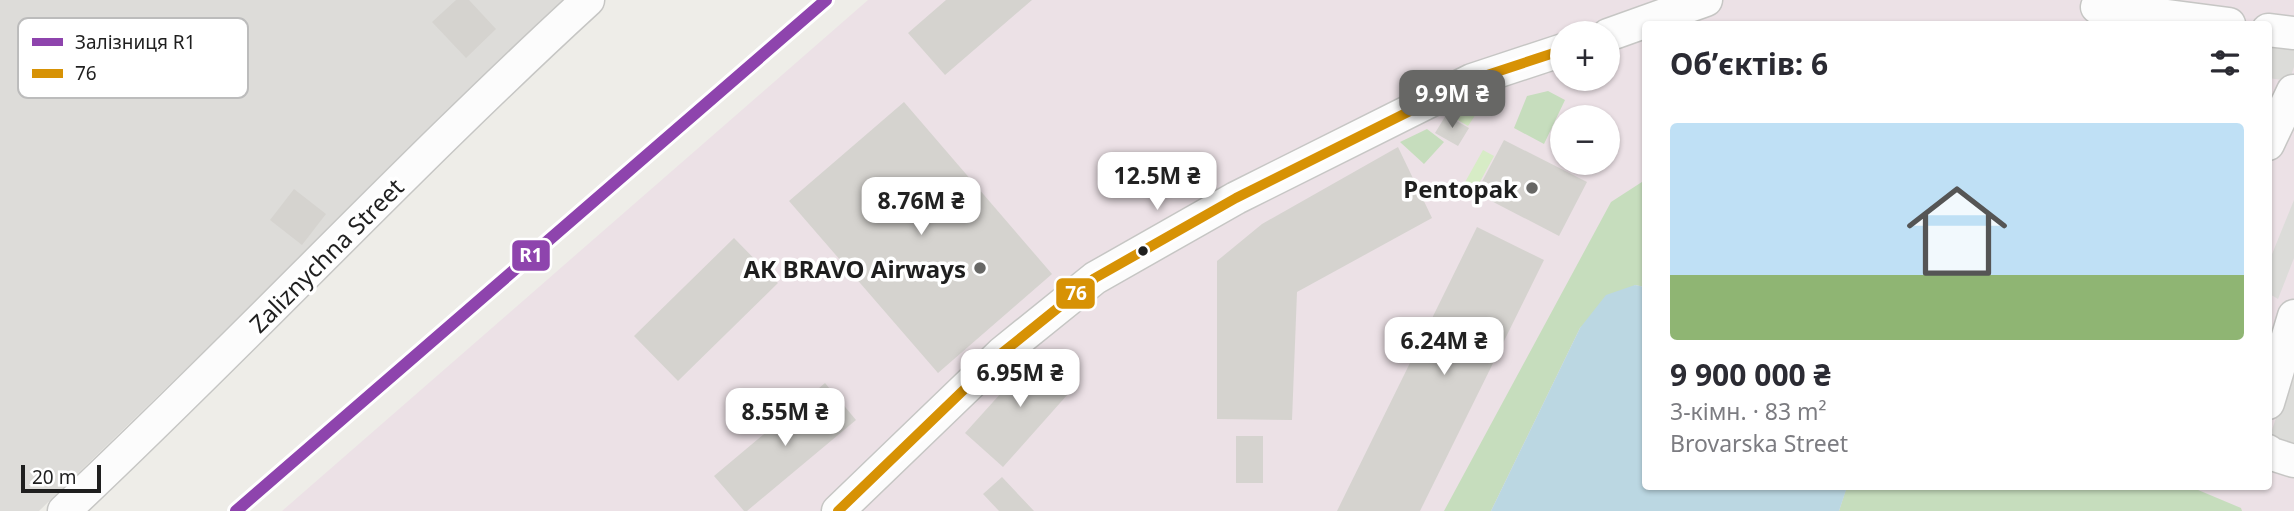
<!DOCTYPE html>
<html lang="uk">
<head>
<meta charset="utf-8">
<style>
  :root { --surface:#fff; --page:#f2f2f3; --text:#2b2b33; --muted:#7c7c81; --line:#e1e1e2; --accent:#676765 }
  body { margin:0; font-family:"Noto Sans",sans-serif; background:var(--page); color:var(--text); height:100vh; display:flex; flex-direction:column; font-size:26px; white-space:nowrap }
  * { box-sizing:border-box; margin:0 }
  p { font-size:23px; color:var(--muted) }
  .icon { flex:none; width:38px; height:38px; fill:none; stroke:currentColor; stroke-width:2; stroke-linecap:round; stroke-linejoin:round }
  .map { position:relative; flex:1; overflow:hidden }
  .details { position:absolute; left:1642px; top:21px; width:630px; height:469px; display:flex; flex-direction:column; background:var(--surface); border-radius:7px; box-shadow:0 2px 5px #0004 }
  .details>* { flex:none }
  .tools { position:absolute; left:1550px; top:21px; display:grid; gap:14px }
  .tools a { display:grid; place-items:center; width:70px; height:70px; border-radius:50%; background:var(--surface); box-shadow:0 2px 5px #0004; font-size:35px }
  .scale { position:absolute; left:21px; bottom:18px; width:80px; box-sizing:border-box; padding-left:7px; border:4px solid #1f1f1f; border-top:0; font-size:19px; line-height:24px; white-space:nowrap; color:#1f1f1f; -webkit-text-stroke:5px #fff; paint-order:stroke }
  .price { position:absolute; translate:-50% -60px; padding:0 16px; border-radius:14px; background:#fff; color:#222; font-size:23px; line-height:46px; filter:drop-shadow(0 2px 4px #0008) }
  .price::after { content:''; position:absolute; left:50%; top:42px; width:21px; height:16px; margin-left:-10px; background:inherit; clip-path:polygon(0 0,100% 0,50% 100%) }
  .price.current { background:var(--accent); color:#fff }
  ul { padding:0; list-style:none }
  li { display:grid; align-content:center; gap:14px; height:371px; padding:0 28px }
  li+li { border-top:2px solid var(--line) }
  li span { display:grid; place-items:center; height:217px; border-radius:7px; color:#555 }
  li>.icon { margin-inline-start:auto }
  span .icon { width:126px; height:126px; fill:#fffc; stroke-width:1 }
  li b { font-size:30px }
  h2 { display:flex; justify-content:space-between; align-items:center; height:84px; padding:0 28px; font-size:30px }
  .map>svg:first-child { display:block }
  .residential { fill:#dddcd9 }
  .industrial { fill:#ece1e6; fill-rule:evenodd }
  .grass { fill:#d7ecc6 }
  .forest { fill:#c6ddbd }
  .parking { fill:#dcdcd9 }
  .water { fill:#bbd7e2 }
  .building { fill:#d5d3cf }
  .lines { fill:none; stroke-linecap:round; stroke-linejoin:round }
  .minor-casing { stroke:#c6c6c4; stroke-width:35 }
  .minor { stroke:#fcfcfc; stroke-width:32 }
  .bus-1-casing { stroke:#fff; stroke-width:16 }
  .bus-1 { stroke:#d79205; stroke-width:10 }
  .rail-1-casing { stroke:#fff; stroke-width:18 }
  .rail-1 { stroke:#8e44ad; stroke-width:12 }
  .poi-dot { fill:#676765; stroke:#fff; stroke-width:2.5 }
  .bus-dot { fill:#1f1f1f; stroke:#fff; stroke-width:2.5 }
  .labels { text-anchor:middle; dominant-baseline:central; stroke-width:7; stroke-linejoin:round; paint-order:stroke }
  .poi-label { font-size:24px; font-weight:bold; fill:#1f1f1f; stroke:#fff; text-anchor:end }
  .street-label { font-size:24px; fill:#1f1f1f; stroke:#fff }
  .key { fill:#fff; stroke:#bcbcbc; stroke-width:2 }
  .key-label { font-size:19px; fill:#1f1f1f }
  .line-badge { stroke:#fff; stroke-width:2.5 }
  .badge-label { font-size:19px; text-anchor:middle; font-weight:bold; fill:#fff }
</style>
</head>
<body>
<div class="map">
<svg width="2294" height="511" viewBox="0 0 2294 511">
  <rect width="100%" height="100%" fill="#eeede8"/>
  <path class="residential" d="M0,0H567L39,511H0Z"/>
  <path class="industrial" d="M868,0H2294V511H282ZM1645,24H2268V486H1645ZM1563,33H1608V79H1563ZM1563,117H1608V163H1563Z"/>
  <path class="grass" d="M1482,99L1484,102L1468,126L1446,113Z
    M1483,150L1494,156L1475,191L1464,184Z"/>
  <path class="forest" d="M1548,91L1565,100L1544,144L1514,128L1527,96Z
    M1427,129L1444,142L1424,164L1400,142Z
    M1645,180V287L1635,285L1580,328L1491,511H1444L1611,202Z
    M1847,486L2191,487L2241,508L2242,511H1839Z"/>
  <path class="parking" d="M2268,42L2294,46V67L2289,81L2268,78Z
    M2294,200V258L2278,299L2268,293V264Z
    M2294,367V445L2269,438Z"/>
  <path class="water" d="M1635,285L1645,287V486L1847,487L1839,511H1491L1580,328L1606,295Z"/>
  <path class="building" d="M456,0H469L496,29L466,58L432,22Z
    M946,0H1032L945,75L908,33Z
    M904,102L1052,274L938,373L789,201Z
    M1446,115L1469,128L1458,146L1435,133Z
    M1504,140L1587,182L1559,236L1476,193Z
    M1398,147L1432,218L1297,292L1292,420L1217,419V261L1262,224Z
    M294,189L326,214L302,245L270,220Z
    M1477,227L1544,260L1420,511H1337Z
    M734,238L778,283L678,381L634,336Z
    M1038,352L1076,385L1003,467L965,433Z
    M825,383L856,420L747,511H744L714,476Z
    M1236,436H1263V483H1236Z
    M1002,477L1034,511H999L983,494Z"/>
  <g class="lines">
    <g class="minor-casing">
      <path id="minor" d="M2097,7L2229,24
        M2268,30L2294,33
        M1608,35L1706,0
        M2268,144L2293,91
        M2268,403L2294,316
        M2268,451L2272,454L2294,461
        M64,511C242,344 408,165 588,0
        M838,511L1002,353L1095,278L1236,198L1472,80L1563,50"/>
    </g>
    <use href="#minor" class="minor"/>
    <g class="bus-1-casing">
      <path id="bus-1" d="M838,511L1002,353L1095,278L1236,198L1472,80L1563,50"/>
    </g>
    <use href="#bus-1" class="bus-1"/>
    <g class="rail-1-casing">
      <path id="rail-1" d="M236,511L826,0"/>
    </g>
    <use href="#rail-1" class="rail-1"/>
  </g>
  <g class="poi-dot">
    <circle cx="1532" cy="188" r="7"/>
    <circle cx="980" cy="268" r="7"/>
  </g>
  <circle class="bus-dot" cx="1143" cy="251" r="6"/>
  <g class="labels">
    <g class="poi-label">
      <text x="1518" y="188">Pentopak</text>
      <text x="966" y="268">АК BRAVO Airways</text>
    </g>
    <g class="street-label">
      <text transform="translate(326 255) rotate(-45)">Zaliznychna Street</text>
    </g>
  </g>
  <rect x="18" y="18" width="230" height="80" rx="10" class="key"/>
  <rect x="32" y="38" width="31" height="8" fill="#8e44ad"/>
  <rect x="32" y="69" width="31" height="9" fill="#d79205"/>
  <g class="key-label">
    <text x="75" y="49">Залізниця R1</text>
    <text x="75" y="80">76</text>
  </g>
  <g class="line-badge">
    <rect x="511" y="239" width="40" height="33" rx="7" fill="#8e44ad"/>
    <rect x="1055" y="277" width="41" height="33" rx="7" fill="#d79205"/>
  </g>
  <g class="badge-label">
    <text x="531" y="262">R1</text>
    <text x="1076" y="300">76</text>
  </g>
</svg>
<div class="tools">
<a>+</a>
<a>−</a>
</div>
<div class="scale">20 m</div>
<b class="price current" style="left:1452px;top:130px">9.9M ₴</b>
<b class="price" style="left:1157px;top:212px">12.5M ₴</b>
<b class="price" style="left:921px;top:237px">8.76M ₴</b>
<b class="price" style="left:1444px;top:377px">6.24M ₴</b>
<b class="price" style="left:1020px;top:409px">6.95M ₴</b>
<b class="price" style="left:785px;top:448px">8.55M ₴</b>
<section class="details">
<h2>Об’єктів: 6<svg class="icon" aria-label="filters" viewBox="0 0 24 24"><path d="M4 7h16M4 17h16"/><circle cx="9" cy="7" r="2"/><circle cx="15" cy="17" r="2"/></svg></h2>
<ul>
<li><span style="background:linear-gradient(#bfe0f5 70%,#8fb573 0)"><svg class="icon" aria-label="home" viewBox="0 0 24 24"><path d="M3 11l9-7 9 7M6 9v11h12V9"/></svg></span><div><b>9 900 000 ₴</b><p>3-кімн. · 83 m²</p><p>Brovarska Street</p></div></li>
</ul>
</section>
</div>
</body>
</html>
